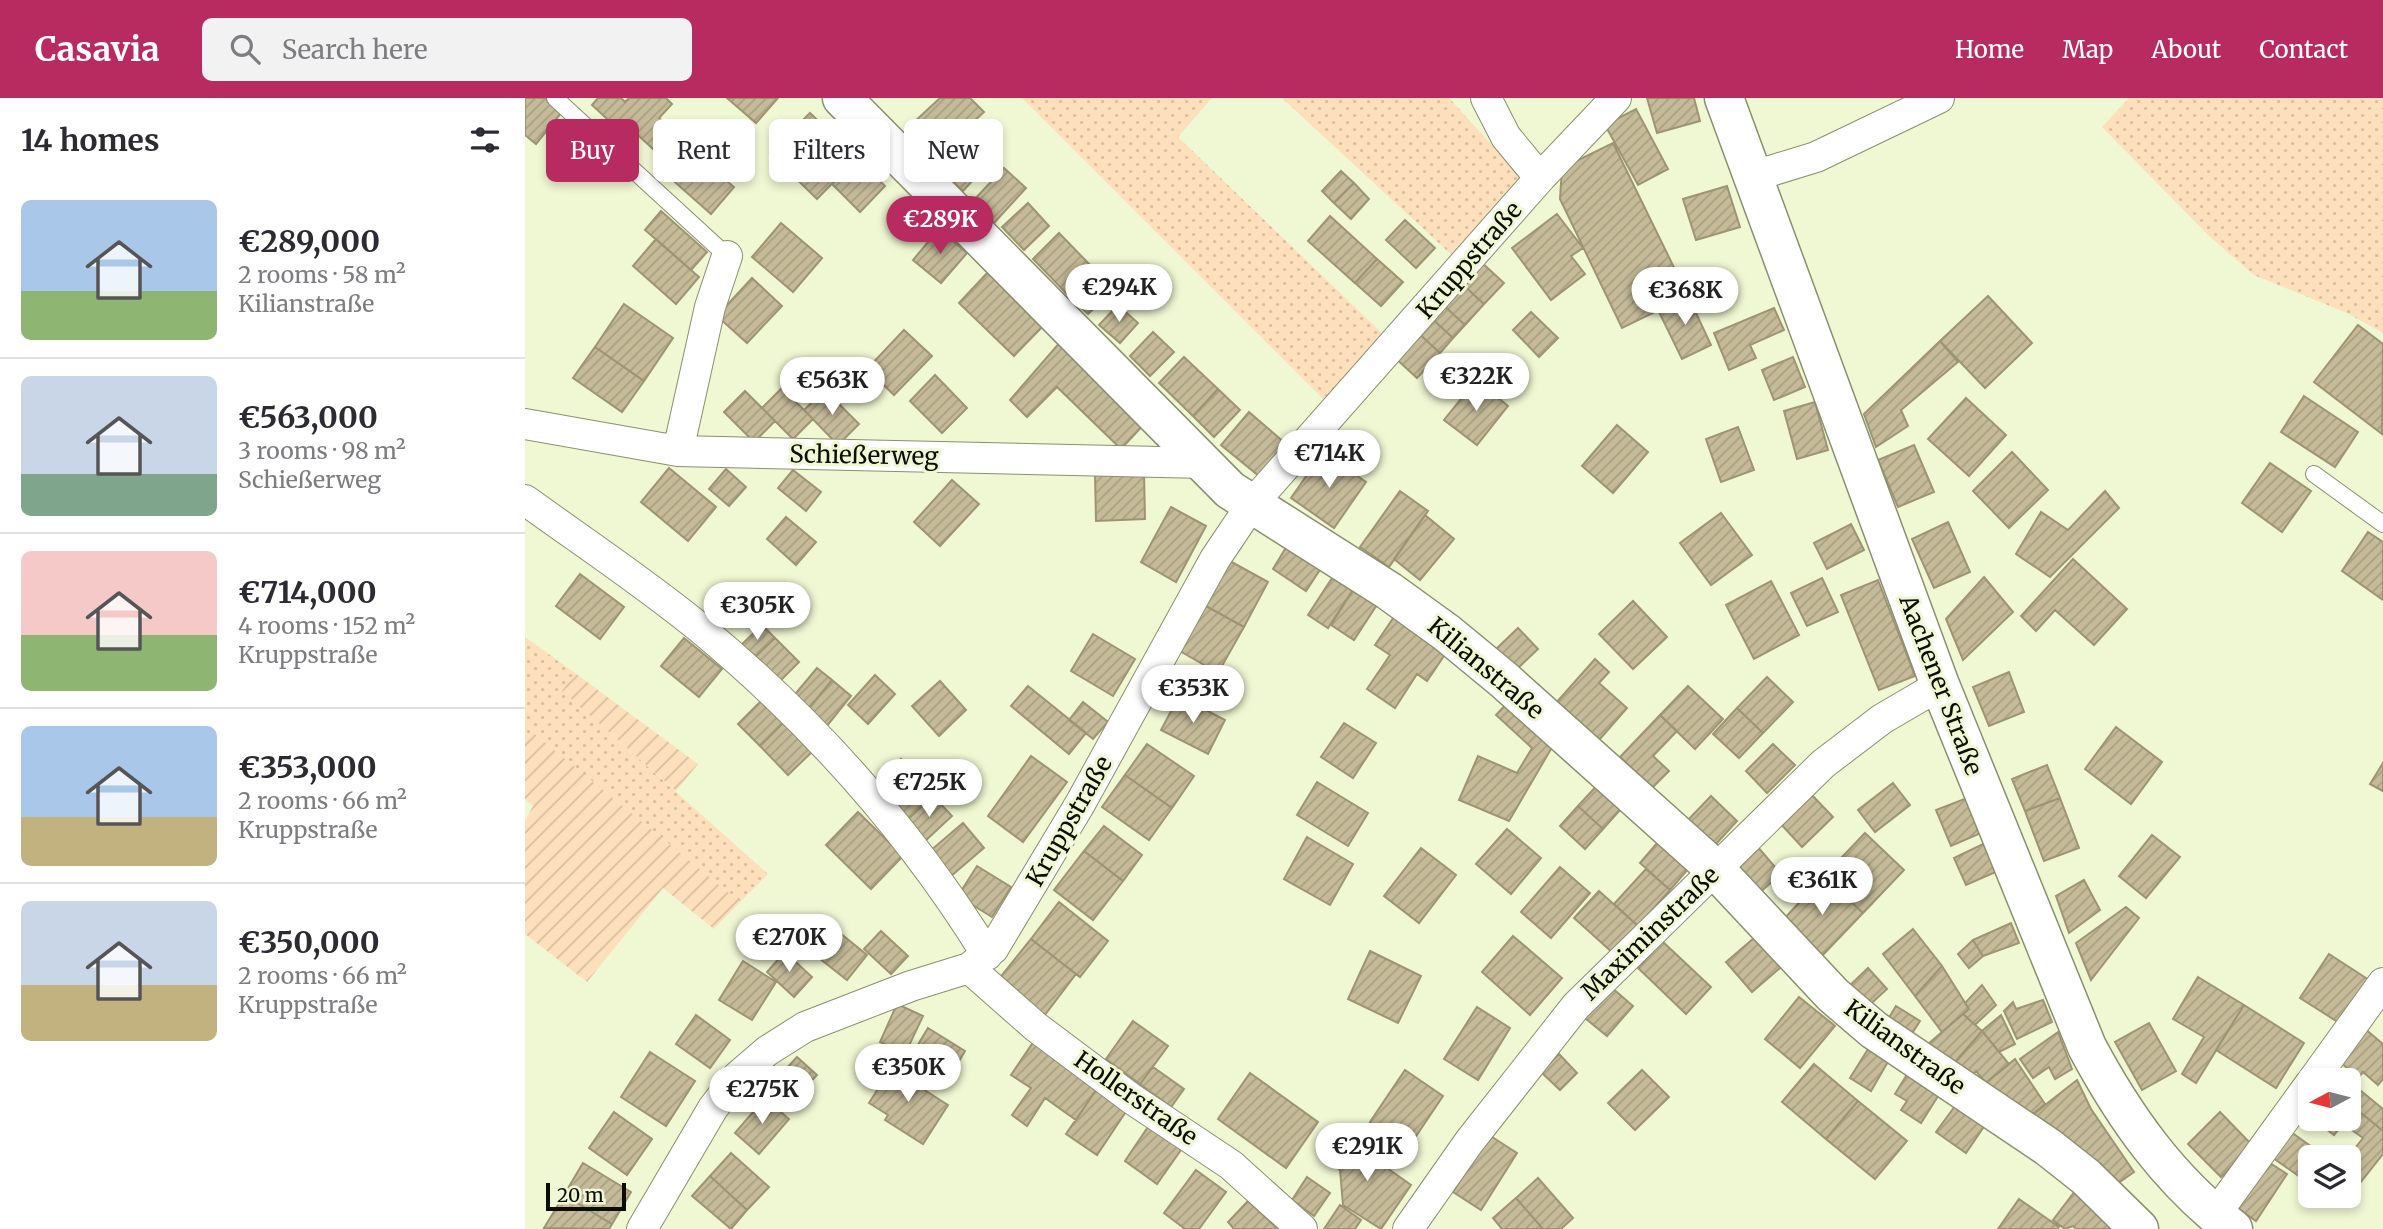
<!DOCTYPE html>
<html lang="en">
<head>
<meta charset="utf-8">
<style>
  :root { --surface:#fff; --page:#f2f2f3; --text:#2b2b33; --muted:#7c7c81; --line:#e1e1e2; --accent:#b82b61 }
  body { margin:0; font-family:Merriweather,serif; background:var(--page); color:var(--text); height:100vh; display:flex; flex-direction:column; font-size:26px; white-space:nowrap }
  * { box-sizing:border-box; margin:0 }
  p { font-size:23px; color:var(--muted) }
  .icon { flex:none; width:38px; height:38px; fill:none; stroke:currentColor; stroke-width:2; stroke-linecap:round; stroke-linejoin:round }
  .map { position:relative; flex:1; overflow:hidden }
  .sheet { display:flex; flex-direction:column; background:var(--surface); width:525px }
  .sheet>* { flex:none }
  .top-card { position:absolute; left:21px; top:21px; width:665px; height:63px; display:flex; gap:14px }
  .needle { width:46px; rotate:263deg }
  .buttons { position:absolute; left:1773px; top:970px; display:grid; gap:14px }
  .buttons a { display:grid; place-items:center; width:63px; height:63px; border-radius:10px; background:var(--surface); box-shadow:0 4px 10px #0003; font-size:35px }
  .scale { position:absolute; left:21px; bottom:18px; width:80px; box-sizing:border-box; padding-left:7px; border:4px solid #0b0d03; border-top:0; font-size:19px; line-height:24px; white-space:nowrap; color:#0b0d03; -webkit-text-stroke:5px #f0f7d3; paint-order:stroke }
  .price { position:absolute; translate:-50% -60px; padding:0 16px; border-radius:24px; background:#fff; color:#222; font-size:23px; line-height:46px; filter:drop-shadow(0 2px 4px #0008) }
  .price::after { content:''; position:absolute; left:50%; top:42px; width:21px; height:16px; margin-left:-10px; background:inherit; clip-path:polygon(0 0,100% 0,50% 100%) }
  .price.current { background:var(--accent); color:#fff }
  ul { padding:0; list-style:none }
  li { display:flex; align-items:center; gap:21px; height:175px; padding:0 21px }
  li+li { border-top:2px solid var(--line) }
  li span { display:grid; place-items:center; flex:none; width:196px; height:140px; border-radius:10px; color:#555 }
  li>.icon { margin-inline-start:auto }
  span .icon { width:84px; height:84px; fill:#fffc; stroke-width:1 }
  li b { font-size:30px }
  h2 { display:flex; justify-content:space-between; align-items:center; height:84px; padding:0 21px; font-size:30px }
  .tag { padding:0 24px; border-radius:10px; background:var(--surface); box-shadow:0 4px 10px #0003; font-size:24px; line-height:63px }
  .tag.current { background:var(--accent); color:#fff }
  header { display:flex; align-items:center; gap:42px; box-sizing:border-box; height:98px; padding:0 35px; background:var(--accent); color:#fff }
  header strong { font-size:33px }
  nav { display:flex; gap:38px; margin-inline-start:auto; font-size:24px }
  .search { width:490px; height:63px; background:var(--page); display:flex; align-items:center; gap:18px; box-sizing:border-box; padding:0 24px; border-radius:10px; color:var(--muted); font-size:26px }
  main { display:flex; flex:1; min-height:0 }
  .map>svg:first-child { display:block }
  .grass { fill:url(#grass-dots) }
  .garden { fill:url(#garden-furrows) }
  .building { fill:url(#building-hatch); stroke:#9d9473; stroke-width:2 }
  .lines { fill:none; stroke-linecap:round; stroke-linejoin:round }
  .service-casing { stroke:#8a906f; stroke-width:18 }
  .minor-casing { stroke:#8a906f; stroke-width:32 }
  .tertiary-casing { stroke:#8a906f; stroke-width:41 }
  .secondary-casing { stroke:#8a906f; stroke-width:41 }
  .service { stroke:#fff; stroke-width:16 }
  .minor { stroke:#fff; stroke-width:30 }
  .tertiary { stroke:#fff; stroke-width:38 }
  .secondary { stroke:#fff; stroke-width:38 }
  .labels { text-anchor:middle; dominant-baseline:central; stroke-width:6; stroke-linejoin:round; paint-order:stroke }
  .street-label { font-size:24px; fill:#0b0d03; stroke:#f0f7d3 }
</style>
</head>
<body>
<header>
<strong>Casavia</strong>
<div class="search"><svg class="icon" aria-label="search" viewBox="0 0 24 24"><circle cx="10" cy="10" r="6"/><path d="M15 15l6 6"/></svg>Search here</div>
<nav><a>Home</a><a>Map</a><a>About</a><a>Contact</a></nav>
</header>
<main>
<section class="sheet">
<h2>14 homes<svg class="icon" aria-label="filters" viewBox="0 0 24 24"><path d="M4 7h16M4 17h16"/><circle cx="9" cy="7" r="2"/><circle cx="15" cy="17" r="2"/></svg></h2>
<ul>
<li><span style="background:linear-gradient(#a9c7e8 65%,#8fb573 0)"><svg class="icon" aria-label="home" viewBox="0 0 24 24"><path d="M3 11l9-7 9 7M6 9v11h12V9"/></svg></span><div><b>€289,000</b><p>2 rooms · 58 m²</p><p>Kilianstraße</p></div></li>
<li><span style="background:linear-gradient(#c9d6e8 70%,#7fa58c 0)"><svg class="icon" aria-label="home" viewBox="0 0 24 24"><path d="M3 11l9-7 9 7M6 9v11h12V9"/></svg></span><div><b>€563,000</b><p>3 rooms · 98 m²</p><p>Schießerweg</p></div></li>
<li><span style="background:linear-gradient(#f6c9c9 60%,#8fb573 0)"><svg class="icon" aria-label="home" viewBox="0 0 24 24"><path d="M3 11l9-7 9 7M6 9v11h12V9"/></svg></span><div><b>€714,000</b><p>4 rooms · 152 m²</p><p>Kruppstraße</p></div></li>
<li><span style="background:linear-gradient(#a9c7e8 65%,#c2b280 0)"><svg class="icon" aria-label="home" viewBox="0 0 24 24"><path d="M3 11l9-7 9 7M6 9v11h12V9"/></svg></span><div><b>€353,000</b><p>2 rooms · 66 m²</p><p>Kruppstraße</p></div></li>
<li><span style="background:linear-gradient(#c9d6e8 60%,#c2b280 0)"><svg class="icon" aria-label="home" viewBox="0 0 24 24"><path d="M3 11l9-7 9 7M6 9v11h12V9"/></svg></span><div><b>€350,000</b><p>2 rooms · 66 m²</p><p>Kruppstraße</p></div></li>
</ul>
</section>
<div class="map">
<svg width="1858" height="1131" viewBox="0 0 1858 1131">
  <defs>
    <pattern id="grass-dots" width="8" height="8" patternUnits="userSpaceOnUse" patternTransform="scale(1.75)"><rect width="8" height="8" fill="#fedfbb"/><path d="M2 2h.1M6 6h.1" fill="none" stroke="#d8be9f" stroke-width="1.8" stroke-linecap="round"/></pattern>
    <pattern id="garden-furrows" width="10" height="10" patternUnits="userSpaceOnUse" patternTransform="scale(1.75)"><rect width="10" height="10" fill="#fedfbb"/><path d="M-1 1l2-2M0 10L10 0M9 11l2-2" fill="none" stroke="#d8be9f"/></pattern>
    <pattern id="building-hatch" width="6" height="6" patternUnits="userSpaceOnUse" patternTransform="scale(1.75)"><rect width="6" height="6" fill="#c5bb99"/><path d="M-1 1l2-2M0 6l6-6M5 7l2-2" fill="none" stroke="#a8a082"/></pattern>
  </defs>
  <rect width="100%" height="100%" fill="#f0f7d3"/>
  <path class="grass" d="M497,0H687L653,39L863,241L800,303Z
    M757,0H924L996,79L931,161Z
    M1604,0H1858V235L1822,215L1729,177L1684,138L1577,29Z
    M0,539L50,575L38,593L243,776L215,804L6,633L0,641Z"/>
  <path class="garden" d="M50,575L173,666L151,693L37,593Z
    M6,633L215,804L189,831L138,790L62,884L0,836V723L8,708L0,701V641Z"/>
  <path class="building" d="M0,0H20L37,14L11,46L0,37Z
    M73,0H96L100,4L104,0H141L147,6L134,20L146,32L128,51L99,24L93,31L67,7Z
    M202,0H253L231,25Z
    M415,0H445L459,14L416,54L388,25Z
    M1122,0H1169L1175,23L1132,35Z
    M1111,11L1143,71L1113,87L1080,27Z
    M285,15L332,60L292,101L245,55Z
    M1088,45L1163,198L1097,230L1035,101L1037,70Z
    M437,47L460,69L438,93L414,71Z
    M167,53L209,89L186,116L144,79Z
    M332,60L360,88L335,114L307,86Z
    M479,70L501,90L469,125L447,104Z
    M816,73L829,85L809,105L797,93Z
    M829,85L844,101L826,121L809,105Z
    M1202,88L1215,129L1171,142L1158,101Z
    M503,105L524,128L499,152L477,129Z
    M136,113L182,154L166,172L120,132Z
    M1032,116L1058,150L1046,158L1060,176L1026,202L987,150Z
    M805,118L852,161L830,185L783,143Z
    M880,122L910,150L891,170L861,142Z
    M256,125L297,160L268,194L227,159Z
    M414,131L442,155L416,185L388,162Z
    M534,135L569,171L543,197L508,161Z
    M131,141L174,179L151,206L108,168Z
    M852,161L878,184L856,208L830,185Z
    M955,163L979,185L959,206L935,184Z
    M569,171L589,191L563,216L543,197Z
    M464,173L520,226L489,258L434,205Z
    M227,180L257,208L222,245L192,218Z
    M935,184L959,206L940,227L916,205Z
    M1163,198L1186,247L1157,261L1133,212Z
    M1463,198L1507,245L1460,290L1415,243Z
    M916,205L940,227L928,240L904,218Z
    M99,206L148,240L119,283L70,249Z
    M593,207L613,225L595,245L574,227Z
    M1249,210L1259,232L1225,247L1231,260L1204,272L1189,235Z
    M1006,214L1033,240L1014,259L988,232Z
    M904,218L928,240L915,255L891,233Z
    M1833,227L1858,246L1857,336L1789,284Z
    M379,232L407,258L369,297L342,271Z
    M891,233L915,255L892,280L868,258Z
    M628,234L649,254L625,278L605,258Z
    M537,242L622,323L596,351L532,289L502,319L485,302Z
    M1415,243L1433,264L1376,312L1383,328L1351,349L1339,316Z
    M70,249L119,283L97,314L48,280Z
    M659,259L693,291L668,318L634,285Z
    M1268,259L1280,289L1249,302L1237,272Z
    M410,277L442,310L417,335L385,303Z
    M951,282L983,308L952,347L919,322Z
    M257,290L288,321L268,341L237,310Z
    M693,291L715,312L689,339L668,318Z
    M300,292L334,326L313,347L279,312Z
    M220,293L250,323L229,344L199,314Z
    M1779,298L1833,334L1810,369L1756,334Z
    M1441,300L1481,337L1444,378L1403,341Z
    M1290,304L1303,352L1272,361L1259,313Z
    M724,314L761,346L734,378L696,347Z
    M1092,327L1123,354L1088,395L1057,368Z
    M1213,329L1229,372L1196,384L1181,341Z
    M1389,347L1409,394L1373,409L1353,362Z
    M798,354L841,384L809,430L766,400Z
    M1487,354L1523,392L1484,430L1448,393Z
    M1745,365L1786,393L1757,434L1717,405Z
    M144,370L191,409L163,443L116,404Z
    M201,371L221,389L204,408L184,391Z
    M268,372L296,394L281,413L253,390Z
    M619,374L620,421L571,423L570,376Z
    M427,382L454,406L415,448L389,424Z
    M875,393L903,413L864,469L835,449Z
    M1580,393L1594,410L1525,479L1491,456L1516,414L1543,432Z
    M646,409L681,428L651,484L616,464Z
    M1196,415L1227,457L1186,487L1155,445Z
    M900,417L929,441L895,482L869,461Z
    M261,419L291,444L271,467L242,441Z
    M1423,424L1445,474L1409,490L1387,441Z
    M1326,426L1339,452L1302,471L1289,445Z
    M1843,434L1858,444V502L1817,473Z
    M763,446L798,467L781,493L748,471Z
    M1548,461L1602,511L1569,547L1530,512L1511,533L1496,518Z
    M703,462L743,484L719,529L679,507Z
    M811,474L831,487L803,530L783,517Z
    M55,476L99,509L75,541L31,508Z
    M1459,479L1488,514L1438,562L1421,521Z
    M1297,480L1313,514L1282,528L1266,495Z
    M1353,482L1390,578L1354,592L1316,497Z
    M1246,483L1274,537L1229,561L1201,507Z
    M831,487L855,502L829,542L806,527Z
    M1108,503L1142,539L1108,571L1074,536Z
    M679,507L719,529L693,575L653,552Z
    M873,513L925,549L902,583L892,576L870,610L842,591L865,557L850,547Z
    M237,527L250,540L227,562L214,549Z
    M993,530L1013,551L990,573L970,552Z
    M568,536L610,561L588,598L546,573Z
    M159,540L197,571L174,599L136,568Z
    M250,540L274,564L251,587L227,562Z
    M1070,561L1084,574L1074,585L1102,610L1074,642L1031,605Z
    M292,570L307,582L282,613L267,600Z
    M1484,574L1499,614L1464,628L1448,589Z
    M350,577L370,596L343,626L323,607Z
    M1242,579L1268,604L1238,635L1212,610Z
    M307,582L326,598L301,629L282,613Z
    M415,583L441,612L414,638L387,608Z
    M503,588L561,635L544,656L486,608Z
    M1163,588L1198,621L1170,651L1135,617Z
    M654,598L700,622L683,656L636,632Z
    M988,599L1033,639L984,723L934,702L953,658L992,675L1007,650L971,617Z
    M239,600L261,622L235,648L213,626Z
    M558,604L583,624L568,641L544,622Z
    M1212,610L1238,635L1214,660L1188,636Z
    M1135,617L1152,633L1128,658L1144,673L1127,690L1095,659Z
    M261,622L290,651L263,677L235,648Z
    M819,625L851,645L828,680L796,659Z
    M1591,629L1637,664L1606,706L1560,671Z
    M622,646L669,678L647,710L600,677Z
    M1248,646L1270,667L1242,695L1221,673Z
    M506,658L542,684L498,744L463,718Z
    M376,661L390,677L362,703L347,687Z
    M1858,665V693L1845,686Z
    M1522,667L1535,700L1500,713L1487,681Z
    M390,677L408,698L380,724L362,703Z
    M600,677L647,710L624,742L577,709Z
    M1078,681L1103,703L1078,731L1053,708Z
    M792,684L843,715L823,748L772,717Z
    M1368,685L1385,707L1350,734L1333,712Z
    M1285,695L1308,719L1277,749L1254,724Z
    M408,698L427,718L399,744L380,724Z
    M1186,698L1212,723L1190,747L1163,722Z
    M1442,700L1456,735L1426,748L1411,712Z
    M1535,700L1554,750L1519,763L1500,713Z
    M1053,708L1078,731L1060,751L1035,728Z
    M333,714L378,758L346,791L301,747Z
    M438,725L459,750L426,778L405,753Z
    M579,728L617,757L598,783L559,753Z
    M982,731L1016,760L986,796L951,766Z
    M1340,735L1379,772L1338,815L1299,778Z
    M1139,737L1169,764L1145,792L1115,765Z
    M1627,737L1655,759L1621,800L1594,778Z
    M782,739L828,766L805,807L759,781Z
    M1460,745L1473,773L1441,787L1429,760Z
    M1231,747L1256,776L1233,796L1208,767Z
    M896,750L931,777L894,825L859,798Z
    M559,753L598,783L568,822L529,792Z
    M452,768L486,789L467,819L433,798Z
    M1035,769L1065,795L1026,840L996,814Z
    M1121,771L1145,792L1113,828L1089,806Z
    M1299,778L1338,815L1295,860L1257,823Z
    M1559,782L1575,812L1544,835L1531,798Z
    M1074,793L1113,828L1088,855L1049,820Z
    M534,804L583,843L555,879L506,841Z
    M1601,809L1614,820L1566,882L1551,845Z
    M1486,825L1494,845L1458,858L1448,842Z
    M1388,831L1417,868L1390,898L1358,856Z
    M356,833L383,858L366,876L339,851Z
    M1236,834L1262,864L1227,894L1201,864Z
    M315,835L342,857L322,882L294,860Z
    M988,838L1037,880L1005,917L957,874Z
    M506,841L551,876L519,918L473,882Z
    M1448,842L1458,858L1444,870L1433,856Z
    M1137,843L1186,889L1161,916L1113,870Z
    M845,853L896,878L873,925L823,901Z
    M260,854L287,879L269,899L242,874Z
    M1804,856L1844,882L1816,926L1775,900Z
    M218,863L251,884L227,922L194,902Z
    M1417,868L1444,911L1417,934L1390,898Z
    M1343,870L1362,891L1337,914L1319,893Z
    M1673,879L1719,907L1671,985L1657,976L1679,939L1648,921Z
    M1457,887L1471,907L1450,927L1438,916L1444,911L1440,905Z
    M1086,889L1108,908L1082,938L1060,920Z
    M1274,899L1310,928L1275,970L1240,941Z
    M1518,902L1527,924L1492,941L1479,913L1488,904L1491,911Z
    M372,906L398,918L380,956L355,944Z
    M1719,907L1779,945L1751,990L1691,952Z
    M1371,908L1395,923L1383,942L1359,928Z
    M952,909L985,930L953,982L919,961Z
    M1438,916L1457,933L1429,966L1395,953Z
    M171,917L205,942L185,970L151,946Z
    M1476,917L1490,946L1474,954L1457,933Z
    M608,923L643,948L615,986L581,961Z
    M1624,925L1651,973L1617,992L1590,944Z
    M403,930L440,953L427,975L413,967L409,974L385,960Z
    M1839,930L1858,946V981L1853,987L1838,974L1833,980L1812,961Z
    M1457,933L1484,966L1461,985L1451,973L1439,986L1423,972Z
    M1533,934L1547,971L1530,981L1524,969L1508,980L1495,961Z
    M509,943L574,987L551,1022L520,1000L502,1028L487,1017L506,990L486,977Z
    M1348,943L1368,955L1346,993L1325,980Z
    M125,954L170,983L141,1028L96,999Z
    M1034,956L1052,975L1035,992L1016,974Z
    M272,959L292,977L269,1001L250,983Z
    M1490,961L1520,1006L1496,1026L1450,994Z
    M369,966L401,987L398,991L423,1007L398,1046L360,1022L363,1017L344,1005Z
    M1289,966L1333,1003L1301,1041L1257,1004Z
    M1388,967L1420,987L1396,1025L1376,1012L1382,1003L1370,996Z
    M628,969L659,991L646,1009L615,986Z
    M880,972L918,998L883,1050L845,1024Z
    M1117,972L1144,999L1110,1032L1083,1005Z
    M725,975L793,1024L761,1070L693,1021Z
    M1552,982L1566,1011L1609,1074L1582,1093L1496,1026Z
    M1824,983L1858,1011V1033L1824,1005Z
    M572,991L602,1012L572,1057L541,1036Z
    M240,1000L264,1021L234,1056L210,1035Z
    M1333,1003L1382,1043L1350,1081L1301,1041Z
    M1433,1004L1462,1024L1441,1055L1411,1034Z
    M1824,1005L1858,1033V1056L1835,1085L1824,1076L1823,1059L1838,1040L1818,1026L1809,1037L1787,1020H1824Z
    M89,1014L127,1041L102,1077L64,1050Z
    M1695,1014L1728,1048L1696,1079L1663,1046Z
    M625,1026L658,1049L632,1086L600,1063Z
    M1766,1034L1801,1059H1785V1086L1748,1060Z
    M964,1037L992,1055L956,1112L928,1094Z
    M817,1038L886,1087L856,1131L818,1107L815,1072L801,1060Z
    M206,1055L244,1089L222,1112L185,1078Z
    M1742,1063L1762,1076L1731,1123L1711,1109Z
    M58,1065L106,1094L87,1126L39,1097Z
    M671,1072L701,1094L674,1131H660L639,1115Z
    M185,1078L222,1112L206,1131L167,1098Z
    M782,1079L805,1095L789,1118L767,1102Z
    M1013,1080L1048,1120L1036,1131H1018L991,1100Z
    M1553,1089L1590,1131H1551L1548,1128L1540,1131L1528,1122Z
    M39,1097L87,1126L84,1131L19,1130Z
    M991,1100L1018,1131H977L968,1120Z
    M1494,1101L1534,1129L1532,1131H1473Z
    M723,1103L753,1131H709L703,1124Z
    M815,1107L836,1122L830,1131H799Z"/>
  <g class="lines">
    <g class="service-casing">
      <path id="service" d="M30,0L202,158
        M1789,376L1858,426"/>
    </g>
    <g class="minor-casing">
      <path id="minor" d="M961,0L981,39L1015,80
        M1229,78L1291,59L1414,0
        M0,326L153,353L680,365
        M153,353L185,209L202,158
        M0,402C58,444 120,485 176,531C287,623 386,734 462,857
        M444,870L511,929L607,1001L706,1067L777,1131
        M1788,982L1858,885
        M1690,1117L1785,986
        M117,1131L188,1010L213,978L242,953L280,929L386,888L444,870L468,851L555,706L690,461L727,406L1015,80L1091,0
        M883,1131L944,1044L1051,908L1298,666L1357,621L1415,587"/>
    </g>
    <g class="tertiary-casing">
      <path id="tertiary" d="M317,0L705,392L864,493L922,535L979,582L1190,771L1308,897L1349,932L1523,1049L1561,1079L1614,1131"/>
    </g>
    <g class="secondary-casing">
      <path id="secondary" d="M1199,0L1415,587L1562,949C1600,1020 1644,1082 1708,1131"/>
    </g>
    <use href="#service" class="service"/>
    <use href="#minor" class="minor"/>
    <use href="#tertiary" class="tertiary"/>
    <use href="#secondary" class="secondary"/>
  </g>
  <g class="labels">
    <g class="street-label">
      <text transform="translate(944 162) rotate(-49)">Kruppstraße</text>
      <text transform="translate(339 357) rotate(1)">Schießerweg</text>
      <text transform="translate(961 570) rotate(40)">Kilianstraße</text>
      <text transform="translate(1416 587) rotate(69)">Aachener Straße</text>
      <text transform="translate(544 723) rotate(-60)">Kruppstraße</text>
      <text transform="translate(1125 835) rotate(-44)">Maximinstraße</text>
      <text transform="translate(1380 949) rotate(36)">Kilianstraße</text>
      <text transform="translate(611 1000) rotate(35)">Hollerstraße</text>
    </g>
  </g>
</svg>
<div class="buttons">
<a><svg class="needle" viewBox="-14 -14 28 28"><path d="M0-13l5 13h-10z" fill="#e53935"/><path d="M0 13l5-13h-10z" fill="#7c7c81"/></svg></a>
<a><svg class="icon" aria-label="layers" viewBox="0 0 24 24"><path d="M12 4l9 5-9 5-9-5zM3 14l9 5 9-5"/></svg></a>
</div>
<div class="scale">20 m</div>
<b class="price current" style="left:415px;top:158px">€289K</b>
<b class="price" style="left:594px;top:226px">€294K</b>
<b class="price" style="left:1160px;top:229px">€368K</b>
<b class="price" style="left:951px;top:315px">€322K</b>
<b class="price" style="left:307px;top:319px">€563K</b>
<b class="price" style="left:804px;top:392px">€714K</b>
<b class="price" style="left:232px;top:544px">€305K</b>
<b class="price" style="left:668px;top:627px">€353K</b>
<b class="price" style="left:404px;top:721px">€725K</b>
<b class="price" style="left:1297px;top:819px">€361K</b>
<b class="price" style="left:264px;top:876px">€270K</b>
<b class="price" style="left:383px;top:1006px">€350K</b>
<b class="price" style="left:237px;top:1028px">€275K</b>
<b class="price" style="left:842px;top:1085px">€291K</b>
<div class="top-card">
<a class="tag current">Buy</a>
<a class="tag">Rent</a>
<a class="tag">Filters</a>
<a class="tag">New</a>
</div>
</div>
</main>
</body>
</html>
